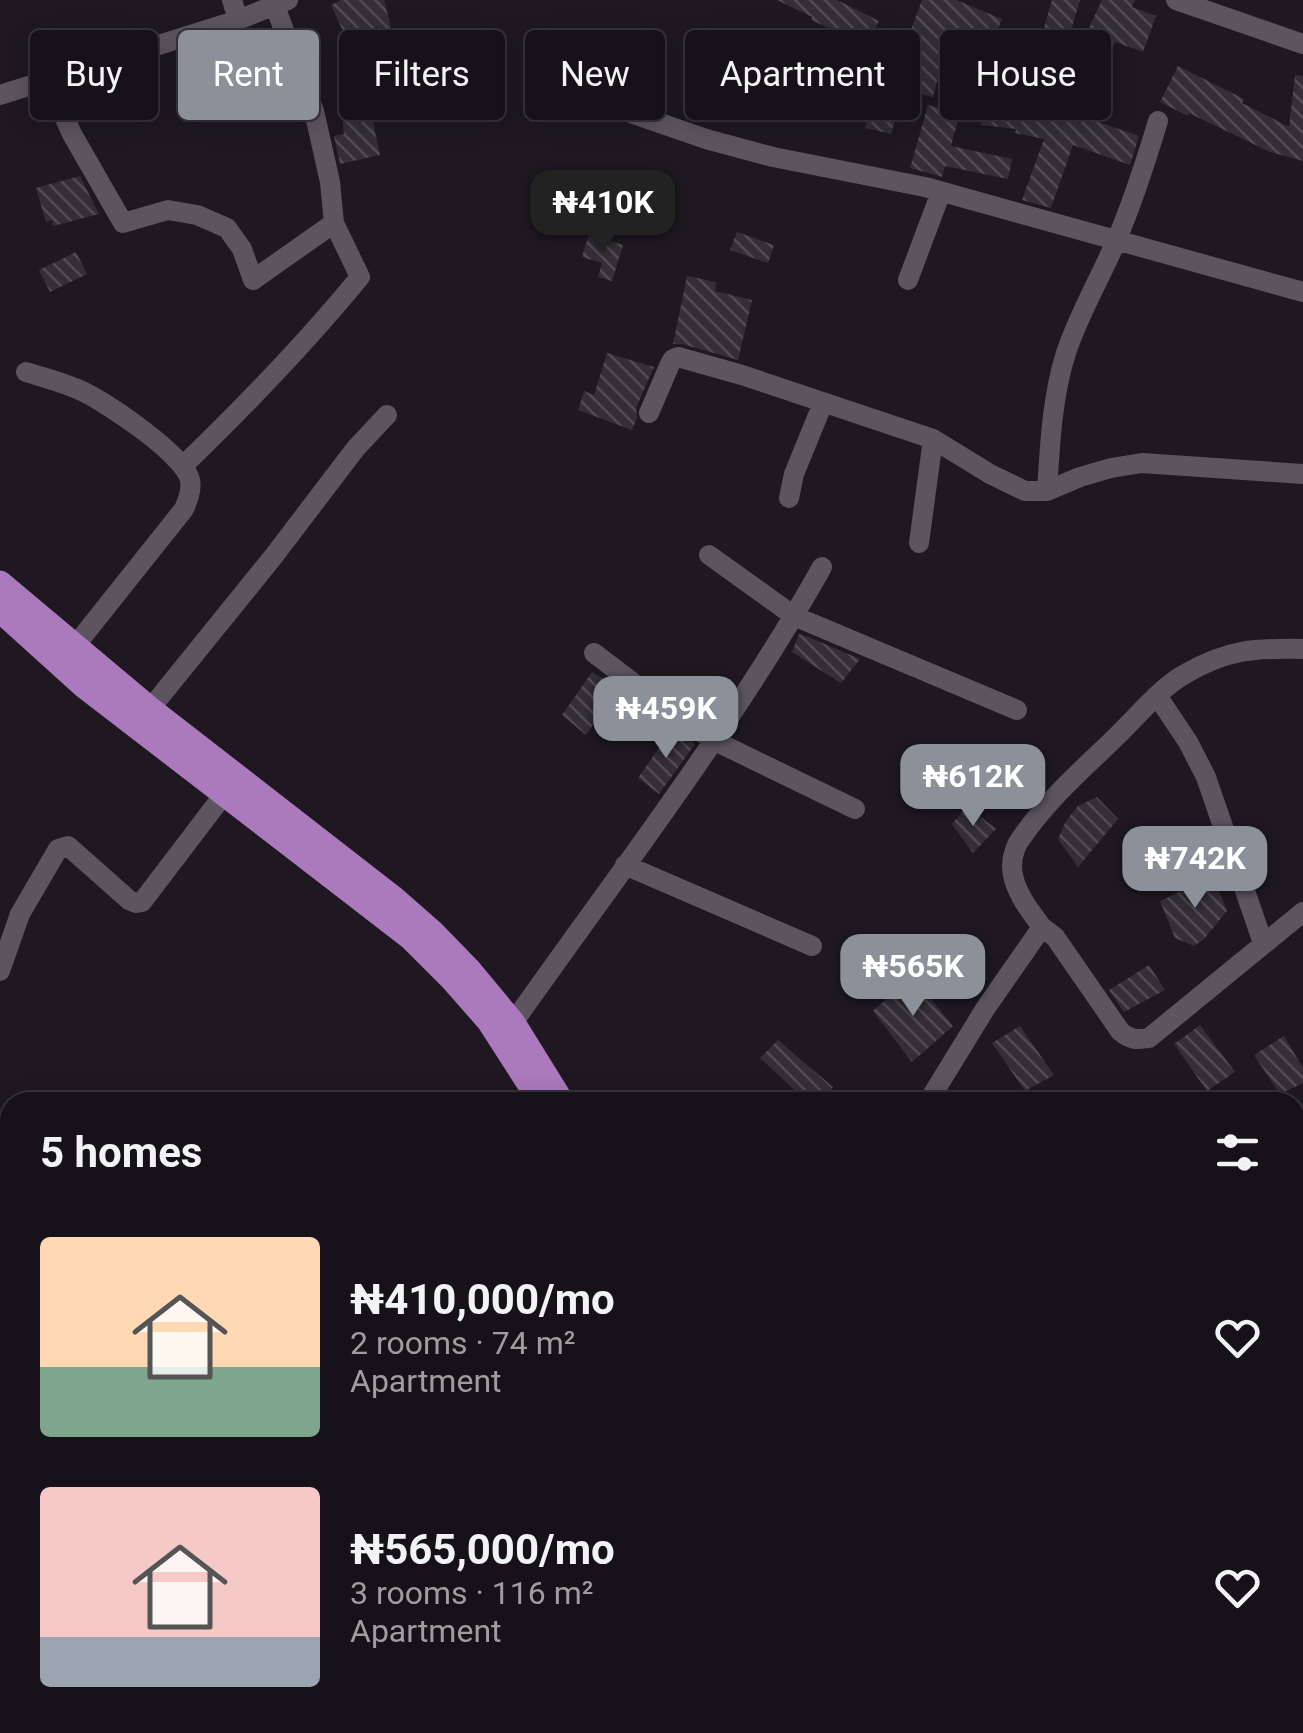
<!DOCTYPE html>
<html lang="en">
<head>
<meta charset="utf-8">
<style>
  :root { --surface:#171219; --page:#201b22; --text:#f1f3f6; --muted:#9e9ea2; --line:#363238; --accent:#8c9099 }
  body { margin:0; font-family:Roboto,sans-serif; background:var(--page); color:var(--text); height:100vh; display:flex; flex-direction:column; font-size:38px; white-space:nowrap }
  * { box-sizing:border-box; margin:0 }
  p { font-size:32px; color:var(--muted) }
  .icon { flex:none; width:55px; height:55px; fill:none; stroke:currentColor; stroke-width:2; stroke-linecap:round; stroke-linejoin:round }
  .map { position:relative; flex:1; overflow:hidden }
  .panel { position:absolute; left:0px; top:1092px; width:1305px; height:642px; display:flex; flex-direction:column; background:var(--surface); border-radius:30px 30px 0 0; box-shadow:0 5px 25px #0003,0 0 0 2px var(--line) }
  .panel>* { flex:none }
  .guide { position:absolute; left:30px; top:30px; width:1245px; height:90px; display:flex; gap:20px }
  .price { position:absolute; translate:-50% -85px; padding:0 22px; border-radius:20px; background:var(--accent); color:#fff; font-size:32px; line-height:65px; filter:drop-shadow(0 2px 5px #0008) }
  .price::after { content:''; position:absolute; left:50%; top:60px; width:30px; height:22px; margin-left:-15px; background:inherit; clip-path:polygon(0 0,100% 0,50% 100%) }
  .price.active { background:#222; color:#fff }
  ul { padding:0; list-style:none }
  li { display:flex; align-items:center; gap:30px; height:250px; padding:0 40px }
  li span { display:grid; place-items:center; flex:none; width:280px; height:200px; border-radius:10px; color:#555 }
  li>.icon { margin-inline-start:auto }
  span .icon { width:120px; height:120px; fill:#fffc; stroke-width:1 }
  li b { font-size:42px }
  h2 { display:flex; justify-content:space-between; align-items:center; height:120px; padding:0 40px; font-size:42px }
  .chip { padding:0 35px; border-radius:10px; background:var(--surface); box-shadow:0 5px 25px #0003,0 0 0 2px var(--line); font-size:35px; line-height:90px }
  .chip.active { background:var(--accent); color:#fff }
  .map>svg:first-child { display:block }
  .building { fill:url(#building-back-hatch) }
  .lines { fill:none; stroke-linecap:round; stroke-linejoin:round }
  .minor { stroke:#5c545f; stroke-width:20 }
  .major { stroke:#aa7abc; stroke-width:25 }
</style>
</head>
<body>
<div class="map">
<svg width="1303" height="1733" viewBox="0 0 1303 1733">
  <defs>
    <pattern id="building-back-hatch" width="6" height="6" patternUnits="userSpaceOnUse" patternTransform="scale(2.5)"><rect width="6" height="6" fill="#352e37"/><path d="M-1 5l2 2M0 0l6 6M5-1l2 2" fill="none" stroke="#524b53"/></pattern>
  </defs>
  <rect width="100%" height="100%" fill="#1f1821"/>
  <path class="building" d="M341,0H384L393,35L380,38L377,27L347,40L331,5Z
    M777,0H837L879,21L866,45L811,20L812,17Z
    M922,0H956L1002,19L995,36L1038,49L1052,0H1080L1058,74L1029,65L1026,74L988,62L990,41L981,39L968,86L938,78L933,97L904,90L891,134L865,128L869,113L838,105L844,81L879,89L892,48L903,51Z
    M1102,0H1135L1132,7L1156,16L1143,52L1115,42L1098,79L1071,66Z
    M1178,66L1244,99L1242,103L1289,127L1295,75L1303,76V161L1270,152L1189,113L1188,116L1160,102Z
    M253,85L263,107L235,120L225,97Z
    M375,90L378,122H373L380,155L340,164L334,136L344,134L340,93Z
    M983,103L1020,107L1021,105L1087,118L1139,136L1130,165L1073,145L1051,208L1022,200L1044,139L1015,133L1016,129L981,125Z
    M928,105L960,113L951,146L1012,159L1008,179L945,166L942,177L910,168Z
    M80,176L99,214L53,226L52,220L46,222L36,188Z
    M737,232L774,245L768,263L730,250Z
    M589,234L623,245L612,281L598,277L602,263L582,257Z
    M76,252L87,274L50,292L39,270Z
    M687,276L716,282L715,291L752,300L738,360L682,344H673Z
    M607,353L654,367L636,408L637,418L632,430L578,410L584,391L594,395Z
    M799,634L808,637L860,659L841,683L792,652Z
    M592,672L618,688L586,735L562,715Z
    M673,728L695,744L659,794L638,778Z
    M1097,797L1118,819L1078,867L1058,839L1066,821L1078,806Z
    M967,806L996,829L973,853L952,824Z
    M1213,876L1227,911L1204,939L1194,946L1175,938L1160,901Z
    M1149,965L1165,990L1124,1012L1109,990Z
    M912,976L953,1026L912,1062L873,1011Z
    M1200,1025L1235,1072L1207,1091L1174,1044Z
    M1020,1026L1054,1075L1025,1091L992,1043Z
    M1284,1036L1303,1068V1083L1280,1094L1254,1055Z
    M778,1040L833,1087L822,1102H807L760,1058Z"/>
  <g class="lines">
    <path class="minor" d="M232,0L238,20
      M1176,0L1303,44
      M47,79L72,134L123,223L168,210L197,215L227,228L242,249L253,280L334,223
      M0,95L238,20L288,0
      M628,112L706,139L773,157L925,187L1303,292
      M908,280L941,192
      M26,372C45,378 66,383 84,392C108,404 185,455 190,480C192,490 188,500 184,509L75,646
      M649,413L670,364L673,359L678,357L742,375L933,439L990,474L1025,491H1047L1080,477L1111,468L1142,463L1303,474
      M184,465C246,405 305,344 360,277L334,223L330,182L314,111L275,6
      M1047,491C1050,444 1052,397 1066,353C1079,313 1101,277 1117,239C1133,201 1146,161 1158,121
      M789,498L794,474L823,403
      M919,543L933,439
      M709,555L794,616L1017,710
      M594,653L653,698L713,740L855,809
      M1158,697L1188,742L1206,777L1263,943
      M150,709L273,557L356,448L387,415
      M625,865L812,946
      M1042,927L1055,937L1120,1031C1130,1040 1137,1040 1149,1038L1303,912
      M0,971L20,914L58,849L68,846L129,900L136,903L142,902L225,793
      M513,1023C618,874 733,726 822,567
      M928,1102L985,1009L1042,927C1029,910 1012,888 1012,866C1012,856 1016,844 1022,837C1049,797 1088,765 1122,731C1141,712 1162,687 1185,674C1228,649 1255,648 1303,649
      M1295,1699L1303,1678
      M548,1725L554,1733
      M206,1733L207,1725
      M466,1733L467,1725
      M1283,1733L1286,1725"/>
    <path class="major" d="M0,583L150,709L392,897L433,933L469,970L513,1023L562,1102
      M0,610L83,685L410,937L453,980L489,1021L541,1102
      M924,1725L930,1733
      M950,1725L956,1733"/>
  </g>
</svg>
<b class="price active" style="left:603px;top:255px">₦410K</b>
<b class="price" style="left:666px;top:761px">₦459K</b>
<b class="price" style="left:973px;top:829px">₦612K</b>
<b class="price" style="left:1195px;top:911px">₦742K</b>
<b class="price" style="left:913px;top:1019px">₦565K</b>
<div class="guide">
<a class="chip">Buy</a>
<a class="chip active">Rent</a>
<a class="chip">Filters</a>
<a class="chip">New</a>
<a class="chip">Apartment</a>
<a class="chip">House</a>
</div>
<section class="panel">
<h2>5 homes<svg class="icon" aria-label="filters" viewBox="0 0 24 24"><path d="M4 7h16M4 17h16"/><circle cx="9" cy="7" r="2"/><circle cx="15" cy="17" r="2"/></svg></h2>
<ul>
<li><span style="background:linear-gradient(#ffd9b3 65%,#7fa58c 0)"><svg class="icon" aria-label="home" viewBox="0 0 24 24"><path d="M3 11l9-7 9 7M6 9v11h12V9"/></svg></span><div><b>₦410,000/mo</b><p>2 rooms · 74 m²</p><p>Apartment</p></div><svg class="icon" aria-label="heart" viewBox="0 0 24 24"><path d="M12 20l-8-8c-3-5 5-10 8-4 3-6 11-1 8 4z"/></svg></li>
<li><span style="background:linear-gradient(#f6c9c9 75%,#9aa5b1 0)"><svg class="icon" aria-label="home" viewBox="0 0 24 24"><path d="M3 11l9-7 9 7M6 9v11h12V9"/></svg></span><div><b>₦565,000/mo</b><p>3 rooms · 116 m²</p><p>Apartment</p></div><svg class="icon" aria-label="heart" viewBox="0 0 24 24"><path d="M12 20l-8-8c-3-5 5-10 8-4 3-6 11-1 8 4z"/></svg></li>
</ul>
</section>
</div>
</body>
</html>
